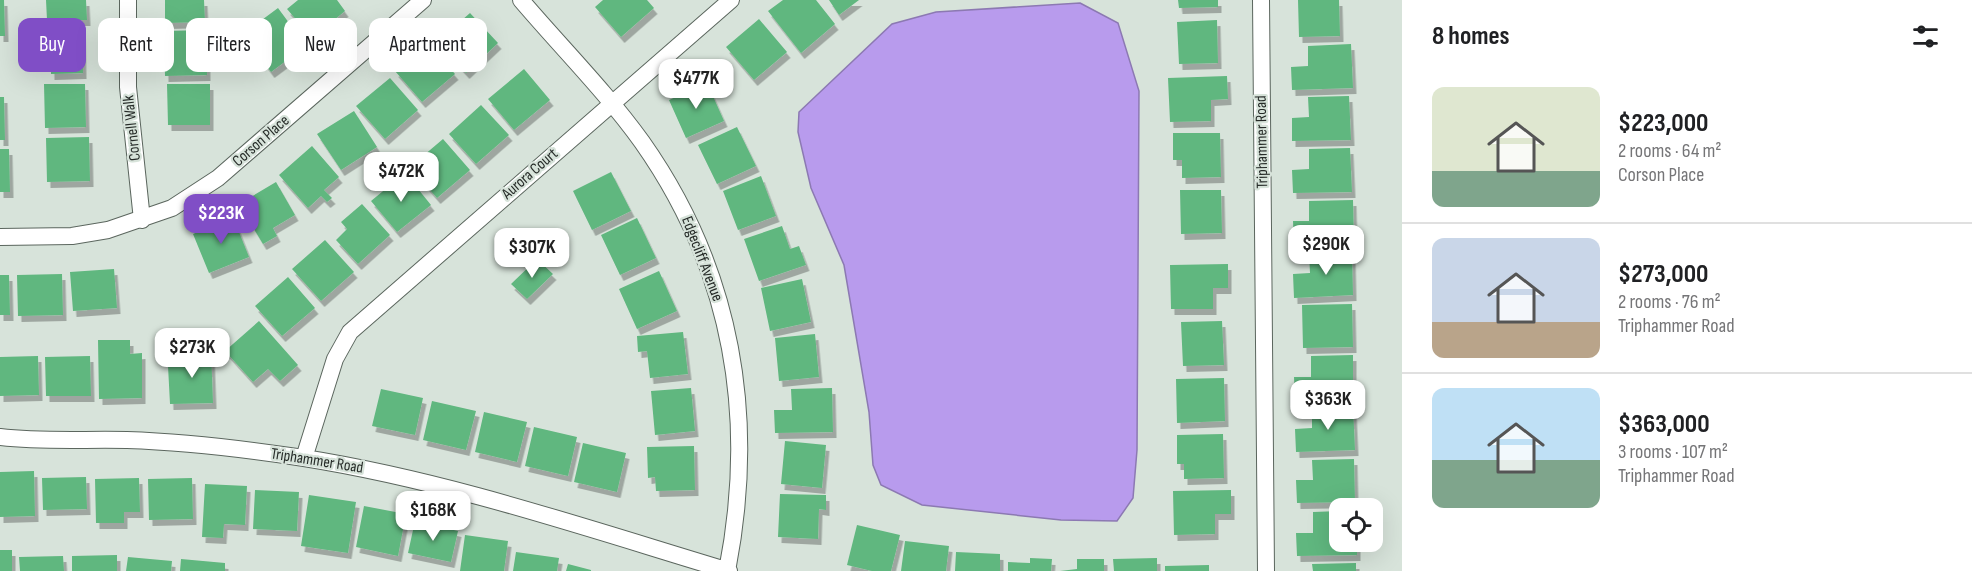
<!DOCTYPE html>
<html lang="en">
<head>
<meta charset="utf-8">
<style>
  :root { --surface:#fff; --page:#f2f2f2; --text:#202124; --muted:#757577; --line:#e0e0e0; --accent:#804ec6 }
  body { margin:0; font-family:"Sofia Sans Condensed",sans-serif; background:var(--page); color:var(--text); height:100vh; display:flex; flex-direction:column; font-size:22px; white-space:nowrap }
  * { box-sizing:border-box; margin:0 }
  p { font-size:20px; color:var(--muted) }
  .icon { flex:none; width:33px; height:33px; fill:none; stroke:currentColor; stroke-width:2; stroke-linecap:round; stroke-linejoin:round }
  .map { position:relative; flex:1; overflow:hidden }
  .sheet { display:flex; flex-direction:column; background:var(--surface); width:570px }
  .sheet>* { flex:none }
  .banner { position:absolute; left:18px; top:18px; width:570px; height:54px; display:flex; gap:12px }
  .fabs { position:absolute; left:1329px; top:498px; display:grid; gap:12px }
  .fabs a { display:grid; place-items:center; width:54px; height:54px; border-radius:12px; background:var(--surface); box-shadow:0 6px 24px #0002; font-size:30px }
  .price { position:absolute; translate:-50% -51px; padding:0 14px; border-radius:12px; background:#fff; color:#222; font-size:20px; line-height:39px; filter:drop-shadow(0 2px 3px #0008) }
  .price::after { content:''; position:absolute; left:50%; top:36px; width:18px; height:14px; margin-left:-9px; background:inherit; clip-path:polygon(0 0,100% 0,50% 100%) }
  .price.on { background:var(--accent); color:#fff }
  ul { padding:0; list-style:none }
  li { display:flex; align-items:center; gap:18px; height:150px; padding:0 30px }
  li+li { border-top:2px solid var(--line) }
  li span { display:grid; place-items:center; flex:none; width:168px; height:120px; border-radius:12px; color:#555 }
  li>.icon { margin-inline-start:auto }
  span .icon { width:72px; height:72px; fill:#fffc; stroke-width:1 }
  li b { font-size:26px }
  h2 { display:flex; justify-content:space-between; align-items:center; height:72px; padding:0 30px; font-size:26px }
  .chip { padding:0 21px; border-radius:12px; background:var(--surface); box-shadow:0 6px 24px #0002; font-size:21px; line-height:54px }
  .chip.on { background:var(--accent); color:#fff }
  main { display:flex; flex:1; min-height:0 }
  .map>svg:first-child { display:block }
  .water { fill:#b89bed; stroke:#8c79b2; stroke-width:1.5 }
  .building { fill:#60b77f; filter:url(#shadow) }
  .lines { fill:none; stroke-linecap:round; stroke-linejoin:round }
  .street-casing { stroke:#5b665e; stroke-width:18 }
  .street { stroke:#fff; stroke-width:16 }
  .labels { text-anchor:middle; dominant-baseline:central; stroke-width:4.5; stroke-linejoin:round; paint-order:stroke }
  .street-label { font-size:16px; fill:#262b28; stroke:#d7e3da }
</style>
</head>
<body>
<main>
<div class="map">
<svg width="1402" height="571" viewBox="0 0 1402 571">
  <defs>
    <filter id="shadow"><feDropShadow dx="3.5" dy="6" stdDeviation="0" flood-color="#0004"/></filter>
  </defs>
  <rect width="100%" height="100%" fill="#d7e3da"/>
  <path class="water" d="M1080,3L1118,23L1139,91L1137,450L1133,498L1117,521L1061,520L922,505L881,485L873,465L869,412L844,265L811,188L798,132L799,112L892,24L936,12Z"/>
  <path class="building" d="M0,0H4L5,36H0Z
    M46,0H86L87,20H47Z
    M165,0H204L205,22L165,23Z
    M298,0H337L345,11L312,38L287,9Z
    M603,0H647L654,8L621,37L595,7Z
    M783,0H816L835,24L801,53L768,11Z
    M829,0H859L839,15Z
    M1178,0H1218V7L1179,8Z
    M1298,0H1339L1340,36L1299,37Z
    M278,8L306,46L271,72L243,34Z
    M470,13L498,43L466,73L437,42Z
    M759,19L787,52L754,80L726,47Z
    M1217,20L1218,63L1179,64L1177,22Z
    M206,30L207,75L165,76L164,31Z
    M50,31H82L83,73L51,74Z
    M428,43L455,74L422,102L395,71Z
    M1351,44L1353,88L1292,90L1291,67L1308,66V46Z
    M524,69L550,100L514,130L488,99Z
    M1227,76L1228,99L1211,100V121L1170,122L1168,78Z
    M390,78L418,110L385,139L356,106Z
    M707,83L724,121L686,138L669,100Z
    M44,84H85L86,127L45,128Z
    M167,84H210V125H168Z
    M1349,96L1351,140L1292,141V118L1309,117L1308,97Z
    M0,97H4L5,140H0Z
    M481,105L509,135L476,164L449,134Z
    M354,111L377,147L341,170L317,134Z
    M737,127L756,166L717,184L698,145Z
    M1173,133H1220L1221,177L1182,178V160H1173Z
    M89,137L90,181L47,182L46,138Z
    M443,139L470,170L437,198L410,167Z
    M312,146L339,177L324,190L332,198L327,202L321,196L308,208L279,175Z
    M1350,148L1352,192L1293,193L1292,170L1309,169V149Z
    M0,149H9L10,192H0Z
    M611,172L631,211L592,230L573,191Z
    M405,173L431,205L397,232L371,201Z
    M761,176L776,216L738,230L723,191Z
    M276,182L295,215L273,228L277,236L263,244L239,204Z
    M1180,190H1221L1222,233L1181,234Z
    M1353,200L1354,243L1294,245L1293,221H1309V201Z
    M362,204L390,235L358,264L336,240L347,229L341,222Z
    M233,217L249,257L209,273L193,234Z
    M637,218L656,258L620,275L601,235Z
    M782,226L790,249L799,246L806,265L759,281L744,239Z
    M325,240L354,272L321,301L292,269Z
    M1352,252L1353,295L1294,298L1293,274L1310,273L1309,253Z
    M537,259L553,274L527,299L511,284Z
    M1228,264V288H1213V309H1171L1170,265Z
    M114,269L117,308L73,311L70,272Z
    M659,271L677,311L637,329L619,289Z
    M62,274L63,315L18,316L17,275Z
    M0,275H9L10,315H0Z
    M288,277L315,308L282,336L255,306Z
    M802,279L811,322L770,331L761,288Z
    M1352,304L1353,347L1303,348L1302,305Z
    M259,321L298,365L280,381L268,369L253,382L225,351Z
    M1222,321L1224,365L1183,366L1181,322Z
    M683,332L688,374L650,378L647,351L638,352L637,336Z
    M815,334L819,377L779,381L775,338Z
    M98,340H130V354L142,353V398L99,399Z
    M211,350L213,403L170,404L168,366L185,365V351Z
    M1353,355V399L1295,400L1294,377H1311V356Z
    M38,356L39,395L0,396V357Z
    M90,356L91,396H46L45,357Z
    M1224,378L1225,421L1177,423L1176,379Z
    M691,388L695,431L655,435L651,391Z
    M832,388L833,432L775,433L774,410H792L791,389Z
    M381,389L423,398L415,435L372,426Z
    M432,401L476,411L466,450L423,440Z
    M1353,407L1355,450L1296,452L1295,429L1312,428V408Z
    M484,412L527,422L517,462L475,452Z
    M534,427L577,437L568,476L525,466Z
    M1223,434L1224,478L1184,479V464H1177V435Z
    M785,441L826,445L822,488L781,484Z
    M583,443L626,453L617,492L574,482Z
    M694,446L695,490L656,491L655,477L648,478L647,447Z
    M1354,459L1355,502L1297,503L1296,480H1313L1312,460Z
    M34,471L35,516L0,517V472Z
    M86,477L87,509L43,510L42,478Z
    M139,478L140,512H124V523H96L95,479Z
    M192,478L193,519L149,520L148,479Z
    M205,484L247,486L245,525L224,524L223,538L202,537Z
    M255,490L299,492L297,531L253,529Z
    M1231,490V514H1215V534L1174,535L1173,491Z
    M780,494L826,495V510L819,509L818,539L778,537Z
    M309,495L356,502L348,553L301,546Z
    M364,506L406,514L398,556L356,547Z
    M1340,511V542H1357V555L1297,556L1296,533H1313V512Z
    M415,521L458,531L451,562L408,553Z
    M857,525L900,535L891,571H872L847,565Z
    M465,535L508,541L504,571H460Z
    M905,541L949,546L946,571H901Z
    M0,550H12V571H0Z
    M516,552L559,558L557,571H513Z
    M956,552L1000,554V571H955Z
    M117,555V571H72V556Z
    M63,556L64,571H20L19,557Z
    M128,557L172,561L171,571H126Z
    M1030,558L1052,559L1051,571H1008V562L1030,563Z
    M1157,558V571H1114L1113,559Z
    M181,559L225,563V571H180Z
    M1077,559H1104V571H1060L1077,569Z
    M1356,563V571H1313L1312,564Z
    M568,564L591,570V571H566Z
    M1209,565V571H1165V566Z"/>
  <g class="lines">
    <g class="street-casing">
      <path id="street" d="M128,0V87L142,220
        M521,0C561,47 606,92 642,142C733,271 757,418 727,571
        M1261,0L1266,571
        M0,237L72,236L108,230L172,208L218,178L423,0
        M0,437C42,442 85,439 127,440C186,442 245,449 304,458C449,481 589,529 729,571
        M304,458L335,359L350,332L731,0"/>
    </g>
    <use href="#street" class="street"/>
  </g>
  <g class="labels">
    <g class="street-label">
      <text transform="translate(132 128) rotate(-96)">Cornell Walk</text>
      <text transform="translate(261 141) rotate(-41)">Corson Place</text>
      <text transform="translate(1262 142) rotate(-91)">Triphammer Road</text>
      <text transform="translate(530 174) rotate(-41)">Aurora Court</text>
      <text transform="translate(702 259) rotate(69)">Edgecliff Avenue</text>
      <text transform="translate(317 461) rotate(9)">Triphammer Road</text>
    </g>
  </g>
</svg>
<div class="fabs">
<a><svg class="icon" aria-label="locate" viewBox="0 0 24 24"><circle cx="12" cy="12" r="6"/><path d="M12 2v4M12 18v4M2 12h4M18 12h4"/></svg></a>
</div>
<b class="price" style="left:696px;top:110px">$477K</b>
<b class="price" style="left:401px;top:203px">$472K</b>
<b class="price on" style="left:221px;top:245px">$223K</b>
<b class="price" style="left:1326px;top:276px">$290K</b>
<b class="price" style="left:532px;top:279px">$307K</b>
<b class="price" style="left:192px;top:379px">$273K</b>
<b class="price" style="left:1328px;top:431px">$363K</b>
<b class="price" style="left:433px;top:542px">$168K</b>
<div class="banner">
<a class="chip on">Buy</a>
<a class="chip">Rent</a>
<a class="chip">Filters</a>
<a class="chip">New</a>
<a class="chip">Apartment</a>
</div>
</div>
<section class="sheet">
<h2>8 homes<svg class="icon" aria-label="filters" viewBox="0 0 24 24"><path d="M4 7h16M4 17h16"/><circle cx="9" cy="7" r="2"/><circle cx="15" cy="17" r="2"/></svg></h2>
<ul>
<li><span style="background:linear-gradient(#dfe7d0 70%,#7fa58c 0)"><svg class="icon" aria-label="home" viewBox="0 0 24 24"><path d="M3 11l9-7 9 7M6 9v11h12V9"/></svg></span><div><b>$223,000</b><p>2 rooms · 64 m²</p><p>Corson Place</p></div></li>
<li><span style="background:linear-gradient(#c9d6e8 70%,#b9a48a 0)"><svg class="icon" aria-label="home" viewBox="0 0 24 24"><path d="M3 11l9-7 9 7M6 9v11h12V9"/></svg></span><div><b>$273,000</b><p>2 rooms · 76 m²</p><p>Triphammer Road</p></div></li>
<li><span style="background:linear-gradient(#bfe0f5 60%,#7fa58c 0)"><svg class="icon" aria-label="home" viewBox="0 0 24 24"><path d="M3 11l9-7 9 7M6 9v11h12V9"/></svg></span><div><b>$363,000</b><p>3 rooms · 107 m²</p><p>Triphammer Road</p></div></li>
</ul>
</section>
</main>
</body>
</html>
